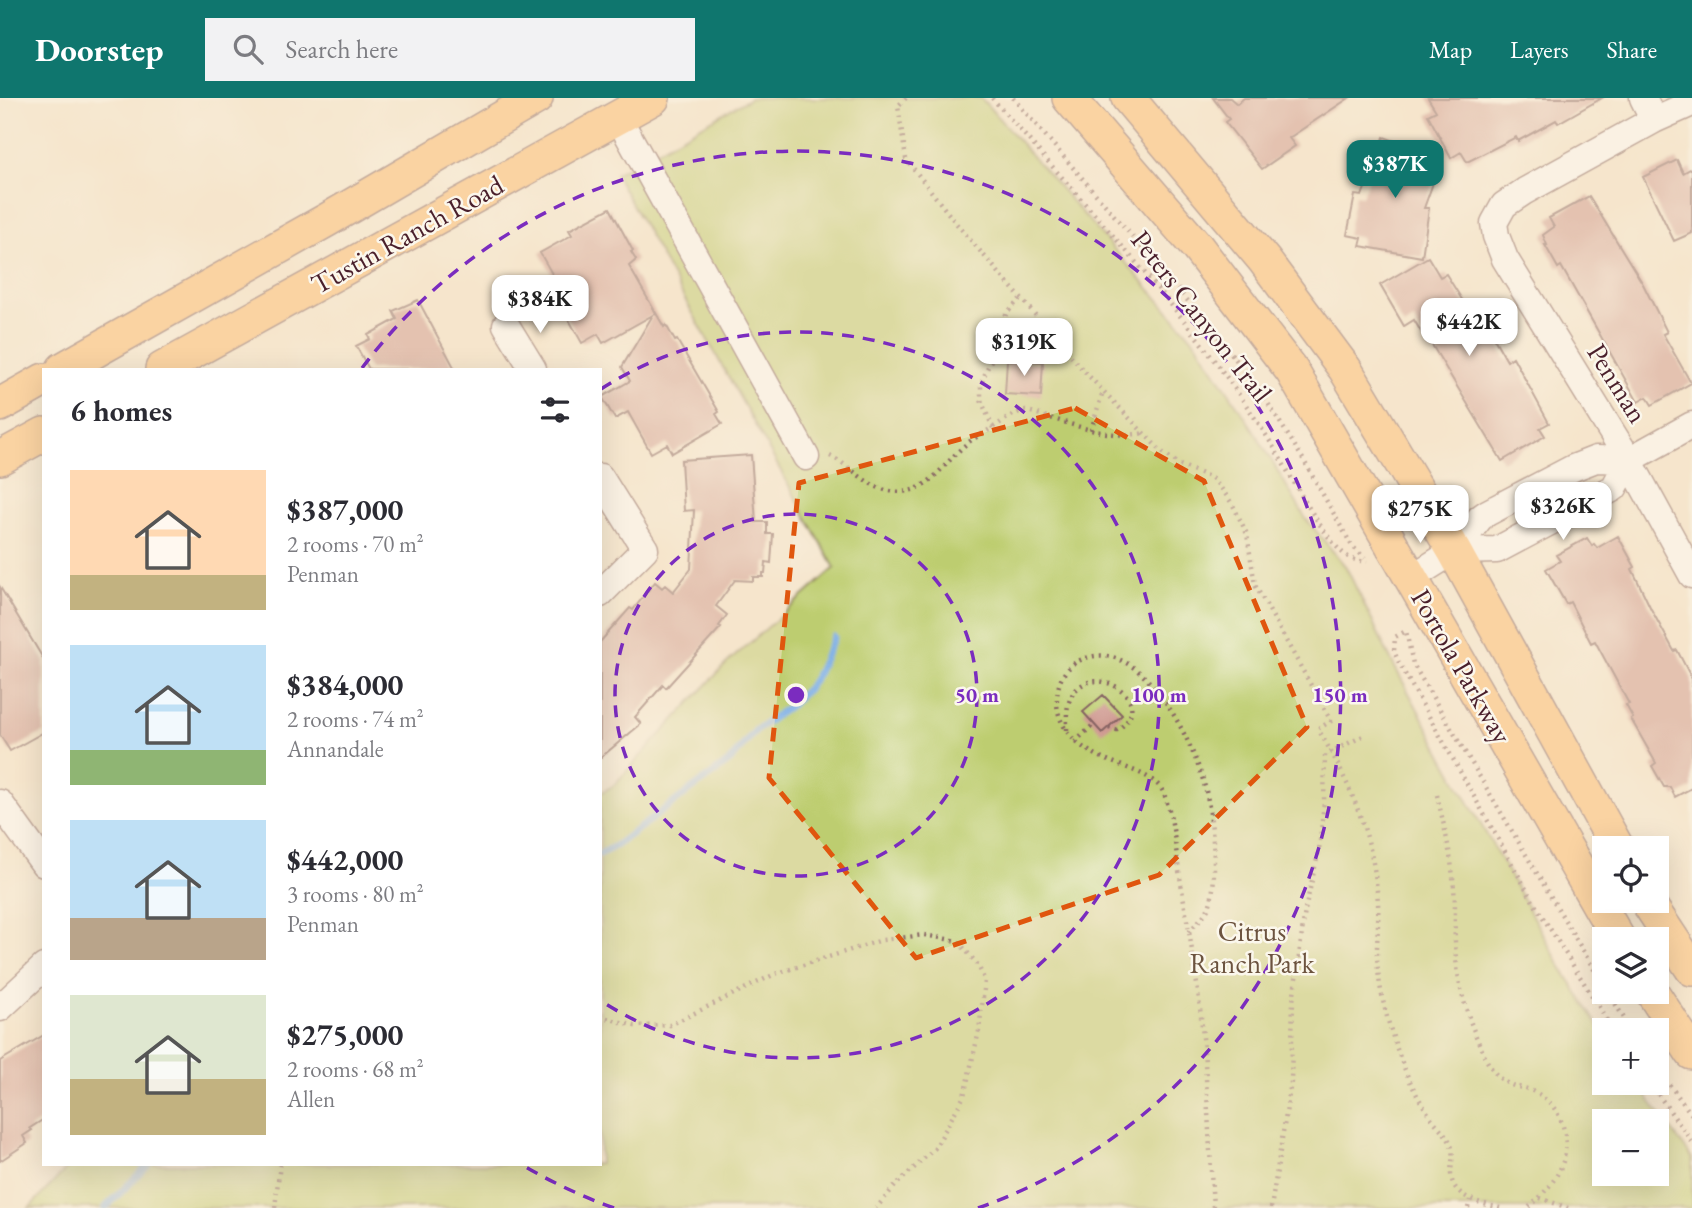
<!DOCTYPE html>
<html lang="en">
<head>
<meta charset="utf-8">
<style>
  :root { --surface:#fff; --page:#f2f2f3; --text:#2b2b33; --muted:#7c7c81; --accent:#0f766e }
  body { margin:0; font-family:"EB Garamond",serif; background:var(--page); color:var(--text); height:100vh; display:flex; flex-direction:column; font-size:26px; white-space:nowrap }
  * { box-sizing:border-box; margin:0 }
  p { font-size:23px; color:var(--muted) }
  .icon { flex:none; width:38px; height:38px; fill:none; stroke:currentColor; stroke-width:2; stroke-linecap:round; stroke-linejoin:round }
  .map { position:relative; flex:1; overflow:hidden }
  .panel { position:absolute; left:42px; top:270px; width:560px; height:798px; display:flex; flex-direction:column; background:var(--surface); border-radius:0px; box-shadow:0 7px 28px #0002 }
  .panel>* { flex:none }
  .tools { position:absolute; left:1592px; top:738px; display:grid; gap:14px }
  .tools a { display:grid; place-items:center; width:77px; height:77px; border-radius:0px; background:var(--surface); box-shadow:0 7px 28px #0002; font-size:35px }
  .price { position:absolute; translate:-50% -60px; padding:0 16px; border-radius:14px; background:#fff; color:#222; font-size:23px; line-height:46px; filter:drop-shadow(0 2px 4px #0008) }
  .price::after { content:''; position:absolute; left:50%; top:42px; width:21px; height:16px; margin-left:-10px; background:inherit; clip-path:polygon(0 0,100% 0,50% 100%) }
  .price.on { background:var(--accent); color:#fff }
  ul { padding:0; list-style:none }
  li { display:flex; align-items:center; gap:21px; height:175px; padding:0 28px }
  li span { display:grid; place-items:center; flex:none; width:196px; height:140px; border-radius:0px; color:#555 }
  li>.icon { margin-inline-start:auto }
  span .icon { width:84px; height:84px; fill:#fffc; stroke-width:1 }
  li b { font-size:30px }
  h2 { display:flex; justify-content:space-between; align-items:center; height:84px; padding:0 28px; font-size:30px }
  header { display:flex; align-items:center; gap:42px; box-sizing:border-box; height:98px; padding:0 35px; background:var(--accent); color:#fff }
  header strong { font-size:33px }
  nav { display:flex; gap:38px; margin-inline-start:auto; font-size:24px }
  .search { width:490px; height:63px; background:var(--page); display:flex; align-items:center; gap:18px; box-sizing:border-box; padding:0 24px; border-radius:0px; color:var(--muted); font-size:26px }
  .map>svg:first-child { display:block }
  .green { fill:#bdcd6f; stroke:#84764d; stroke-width:2; fill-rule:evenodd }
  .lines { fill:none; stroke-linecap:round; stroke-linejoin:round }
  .stream { stroke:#7aade6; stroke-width:7 }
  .building { fill:#ce978f }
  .minor-casing { stroke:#866463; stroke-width:29 }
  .major-casing { stroke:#866463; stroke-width:36 }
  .path { stroke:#866463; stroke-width:4.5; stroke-dasharray:2 5; stroke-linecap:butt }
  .minor { stroke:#fff; stroke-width:26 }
  .major { stroke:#febc70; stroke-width:33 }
  .marked { fill:none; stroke:#e0560e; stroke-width:5; stroke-dasharray:14 9; stroke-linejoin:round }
  .ring { fill:none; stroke:#7b2cbf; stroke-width:3.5; stroke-dasharray:12 9 }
  .labels { text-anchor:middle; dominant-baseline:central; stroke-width:5; stroke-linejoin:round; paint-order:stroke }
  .street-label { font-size:28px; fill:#4a1f2b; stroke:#fbf7ec }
  .park-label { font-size:28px; fill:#6c533f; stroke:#fbf7ec }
  .centre { fill:#7b2cbf; stroke:#fbf7ec; stroke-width:3.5 }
  .ring-label { font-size:21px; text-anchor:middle; font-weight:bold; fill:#7b2cbf; stroke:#fbf7ec; stroke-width:5; stroke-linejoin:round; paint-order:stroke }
</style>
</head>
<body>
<header>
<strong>Doorstep</strong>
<div class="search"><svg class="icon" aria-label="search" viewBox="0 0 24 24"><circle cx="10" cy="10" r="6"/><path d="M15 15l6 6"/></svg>Search here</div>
<nav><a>Map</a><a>Layers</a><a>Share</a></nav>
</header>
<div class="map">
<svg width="1692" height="1110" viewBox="0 0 1692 1110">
  <rect width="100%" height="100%" fill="#fbf7ec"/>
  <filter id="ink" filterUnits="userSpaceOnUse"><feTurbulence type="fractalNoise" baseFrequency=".0143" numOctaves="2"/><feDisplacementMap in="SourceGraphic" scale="14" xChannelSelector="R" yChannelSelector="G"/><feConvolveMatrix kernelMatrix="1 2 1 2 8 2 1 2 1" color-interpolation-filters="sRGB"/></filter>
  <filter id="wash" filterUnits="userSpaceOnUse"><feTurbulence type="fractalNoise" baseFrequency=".00686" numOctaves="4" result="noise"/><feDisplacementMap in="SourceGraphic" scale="28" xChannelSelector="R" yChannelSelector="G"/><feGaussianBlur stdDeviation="1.57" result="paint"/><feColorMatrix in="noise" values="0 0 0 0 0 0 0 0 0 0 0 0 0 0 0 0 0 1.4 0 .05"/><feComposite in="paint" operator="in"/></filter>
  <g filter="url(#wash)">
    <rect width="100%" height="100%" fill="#f5e5cc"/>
    <path class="green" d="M751,0H981L1195,243L1253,331L1306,421L1346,469L1391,562L1460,689L1561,869L1605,938V985H1637L1692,1060V1110H29L71,1066H600V695L613,688L726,566L835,470L615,76ZM1605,1024H1657V1076H1605Z"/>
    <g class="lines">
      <path class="stream" d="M600,756L615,748L730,663L756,632L791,607L808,590L817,576L834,539
        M105,1110L149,1066"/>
    </g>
    <g id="blocks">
      <path class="building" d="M1213,0H1230L1237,6L1244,0H1349L1289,40L1295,48L1262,71L1225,24L1229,21Z
        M1428,0H1602L1558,25L1556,22L1518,43L1516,39L1467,64L1461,54L1451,60L1428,17L1436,13Z
        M1384,39L1442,60L1424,110H1429L1422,159L1360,148L1362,140L1347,137L1355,97L1362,98Z
        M1677,62L1683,75L1692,70V135L1674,143L1643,79Z
        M1589,98L1643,186L1667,234L1663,236L1691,285L1652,307L1647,299L1638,304L1561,168L1558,170L1545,147H1547L1543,137L1554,129L1549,120Z
        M610,110L633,153L631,154L636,162L629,168L664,229L666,227L675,243L677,242L719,314L716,316L722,326L672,355L667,346L651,355L628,314L615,321L602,299L630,283L622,269L653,217L603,245L598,236L582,245L564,213L571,209L540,155L572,137L569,132Z
        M1428,159L1440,179L1446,176L1478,227L1484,223L1507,263L1513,259L1549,325L1540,330L1545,338L1502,363L1429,242L1427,244L1414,222L1404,228L1380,187Z
        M418,202L455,271H369L356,248L370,241L368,237L397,221L393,213Z
        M1007,262L1043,264L1041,298L1005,296Z
        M751,357L756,424H767V436H773L771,465L766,464L765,475H763V479H753V483L735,482L716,508L727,517L719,528L721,529L666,590L663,587L635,619L641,626L600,660V544L630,510L633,512L655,484L662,490L665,487L673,494L691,471L694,412L684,413L681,362Z
        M1618,438L1635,469L1632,471L1651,511L1674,553L1677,552L1692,581V690L1675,699L1670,689H1664L1652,668L1656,665L1631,621L1633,620L1626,607L1629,606L1595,543L1591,545L1570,504L1566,506L1546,471L1560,463L1556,457L1587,440L1592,448L1594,446L1597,450Z
        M0,489L44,562V634L10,653L0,637Z
        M1103,597L1122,617L1102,635L1083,614Z
        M44,937V1021L30,1030L32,1032L23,1038L27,1045L0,1063V963Z"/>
    </g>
  </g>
  <g filter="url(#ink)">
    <use href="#blocks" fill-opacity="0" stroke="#866463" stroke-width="2"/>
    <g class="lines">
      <g class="minor-casing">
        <path id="minor" d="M1643,0L1654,22
          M1692,5L1654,22L1525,93L1504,107L1494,125L1496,138L1505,161L1629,362L1692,477
          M618,19L806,359
          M506,227L533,271
          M600,379L645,451L600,496
          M1454,453L1497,452L1614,390L1629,362
          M1411,480L1454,453L1480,420L1487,415L1573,370L1596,361L1629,362L1692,327
          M0,705L44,766
          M0,910L44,869"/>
      </g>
      <g class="major-casing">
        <path id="major" d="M1069,0L1197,149L1292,273L1619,842
          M1128,0L1264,162L1345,271L1454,453L1618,751
          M63,271L327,122L536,0
          M162,271L653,0
          M0,307L44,282
          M0,360L44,336
          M1647,803L1692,871
          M1652,894L1692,955"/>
      </g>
      <path class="path" d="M906,0L898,8L906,61L955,124L1083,272L1162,354L1180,367L1212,380L1221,390L1233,407L1247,436L1255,487L1331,623L1318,631C1351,687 1374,739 1378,805C1379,821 1377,837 1377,853C1377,882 1385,915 1394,942C1402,967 1413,993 1428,1015C1434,1025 1445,1034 1450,1044C1455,1056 1451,1065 1451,1076C1452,1100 1481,1105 1500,1110
        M992,0C1091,114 1196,223 1276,353C1290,377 1326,445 1347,458C1352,462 1361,463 1367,464
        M1013,0L1213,232L1261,294L1303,361L1352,448L1365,460
        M993,330L981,302V287L986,273L999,246L1006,216L1020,201
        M1091,332L1103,293
        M830,358C850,367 868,390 890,393C927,399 940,369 964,348C974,339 988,333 1000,325C1006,321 1016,314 1024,313C1031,313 1043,318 1050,320C1081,329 1111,341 1144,335
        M1067,632C1067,623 1066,613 1069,604C1085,556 1163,602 1117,632L1108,630
        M1075,644L1094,626
        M1437,697C1444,728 1452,759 1454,791C1456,809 1454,826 1455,844C1456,882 1466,917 1482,952C1486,963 1496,980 1507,985C1513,989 1521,989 1527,991C1549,998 1562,1016 1565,1038C1570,1067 1549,1092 1528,1110
        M1189,834C1195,826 1205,818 1209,809C1219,784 1212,715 1205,689C1193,644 1143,537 1083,561C1069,566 1060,578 1058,592C1055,606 1058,619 1066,632C1090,669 1153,667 1164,696C1174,721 1176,758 1181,785C1190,840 1200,896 1204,952C1208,1004 1210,1057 1213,1110
        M1605,890L1413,566L1406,533L1395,539L1394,553L1399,565L1534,805L1614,933
        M1608,894L1632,933
        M600,918L635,928L670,927L775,876L882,842L924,837L958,843L978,867L985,883L979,933L964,998L935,1050L897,1086L876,1110
        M1657,970L1692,1017
        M1650,985L1692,1044
        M1540,1100L1568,1110
        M275,1110L280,1066
        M1271,1110L1291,984L1293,903L1305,812L1319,752L1324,704L1325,657L1365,637
        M1468,1110L1470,1102"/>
      <use href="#minor" class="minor"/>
      <use href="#major" class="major"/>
    </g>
  </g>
  <path d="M0 0H1692V1110H0ZM1075,310L1204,383L1307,629L1159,777L916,860L769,680L799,385Z" fill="#f5e5cc" fill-opacity=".55" fill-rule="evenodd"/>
  <path class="marked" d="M1075,310L1204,383L1307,629L1159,777L916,860L769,680L799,385Z"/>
  <g class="ring">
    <circle cx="796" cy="597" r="181"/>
    <path d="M601 291A363 363 0 1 1 601 903"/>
    <path d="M614 1110A544 544 0 0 1 524 1068M362 270A544 544 0 1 1 978 1110"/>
  </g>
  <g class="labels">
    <g class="street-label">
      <text transform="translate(407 136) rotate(-29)">Tustin Ranch Road</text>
      <text transform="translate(1202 218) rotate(52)">Peters Canyon Trail</text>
      <text transform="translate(1618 285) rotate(58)">Penman</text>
      <text transform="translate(1462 568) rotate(60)">Portola Parkway</text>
    </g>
    <g class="park-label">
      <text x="1252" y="833">Citrus<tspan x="1252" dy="32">Ranch Park</tspan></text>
    </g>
  </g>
  <circle cx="796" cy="597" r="10" class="centre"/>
  <g class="ring-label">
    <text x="977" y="604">50 m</text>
    <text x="1159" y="604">100 m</text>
    <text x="1340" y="604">150 m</text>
  </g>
</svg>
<div class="tools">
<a><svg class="icon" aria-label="locate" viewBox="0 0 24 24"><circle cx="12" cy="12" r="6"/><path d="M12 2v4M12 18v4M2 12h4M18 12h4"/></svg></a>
<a><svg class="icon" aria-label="layers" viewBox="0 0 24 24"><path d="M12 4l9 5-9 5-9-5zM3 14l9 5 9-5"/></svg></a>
<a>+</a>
<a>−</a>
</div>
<b class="price on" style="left:1395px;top:102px">$387K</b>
<b class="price" style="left:540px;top:237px">$384K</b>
<b class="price" style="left:1469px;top:260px">$442K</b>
<b class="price" style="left:1024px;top:280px">$319K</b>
<b class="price" style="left:1563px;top:444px">$326K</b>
<b class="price" style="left:1420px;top:447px">$275K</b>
<section class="panel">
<h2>6 homes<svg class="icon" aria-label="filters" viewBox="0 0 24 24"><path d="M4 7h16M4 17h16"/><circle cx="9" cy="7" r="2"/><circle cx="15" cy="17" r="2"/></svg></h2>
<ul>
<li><span style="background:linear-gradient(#ffd9b3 75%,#c2b280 0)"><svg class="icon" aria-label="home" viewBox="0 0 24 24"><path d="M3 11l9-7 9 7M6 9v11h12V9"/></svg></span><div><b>$387,000</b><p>2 rooms · 70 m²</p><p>Penman</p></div></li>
<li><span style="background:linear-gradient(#bfe0f5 75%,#8fb573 0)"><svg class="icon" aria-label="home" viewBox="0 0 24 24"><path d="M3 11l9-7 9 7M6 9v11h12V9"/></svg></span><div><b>$384,000</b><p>2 rooms · 74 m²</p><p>Annandale</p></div></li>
<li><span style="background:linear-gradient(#bfe0f5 70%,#b9a48a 0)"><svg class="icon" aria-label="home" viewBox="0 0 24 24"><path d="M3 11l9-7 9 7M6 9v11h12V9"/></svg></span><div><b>$442,000</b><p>3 rooms · 80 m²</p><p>Penman</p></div></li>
<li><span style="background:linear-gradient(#dfe7d0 60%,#c2b280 0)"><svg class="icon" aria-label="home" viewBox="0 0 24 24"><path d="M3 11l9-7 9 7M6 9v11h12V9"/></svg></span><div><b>$275,000</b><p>2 rooms · 68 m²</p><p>Allen</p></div></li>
</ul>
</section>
</div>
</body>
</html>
